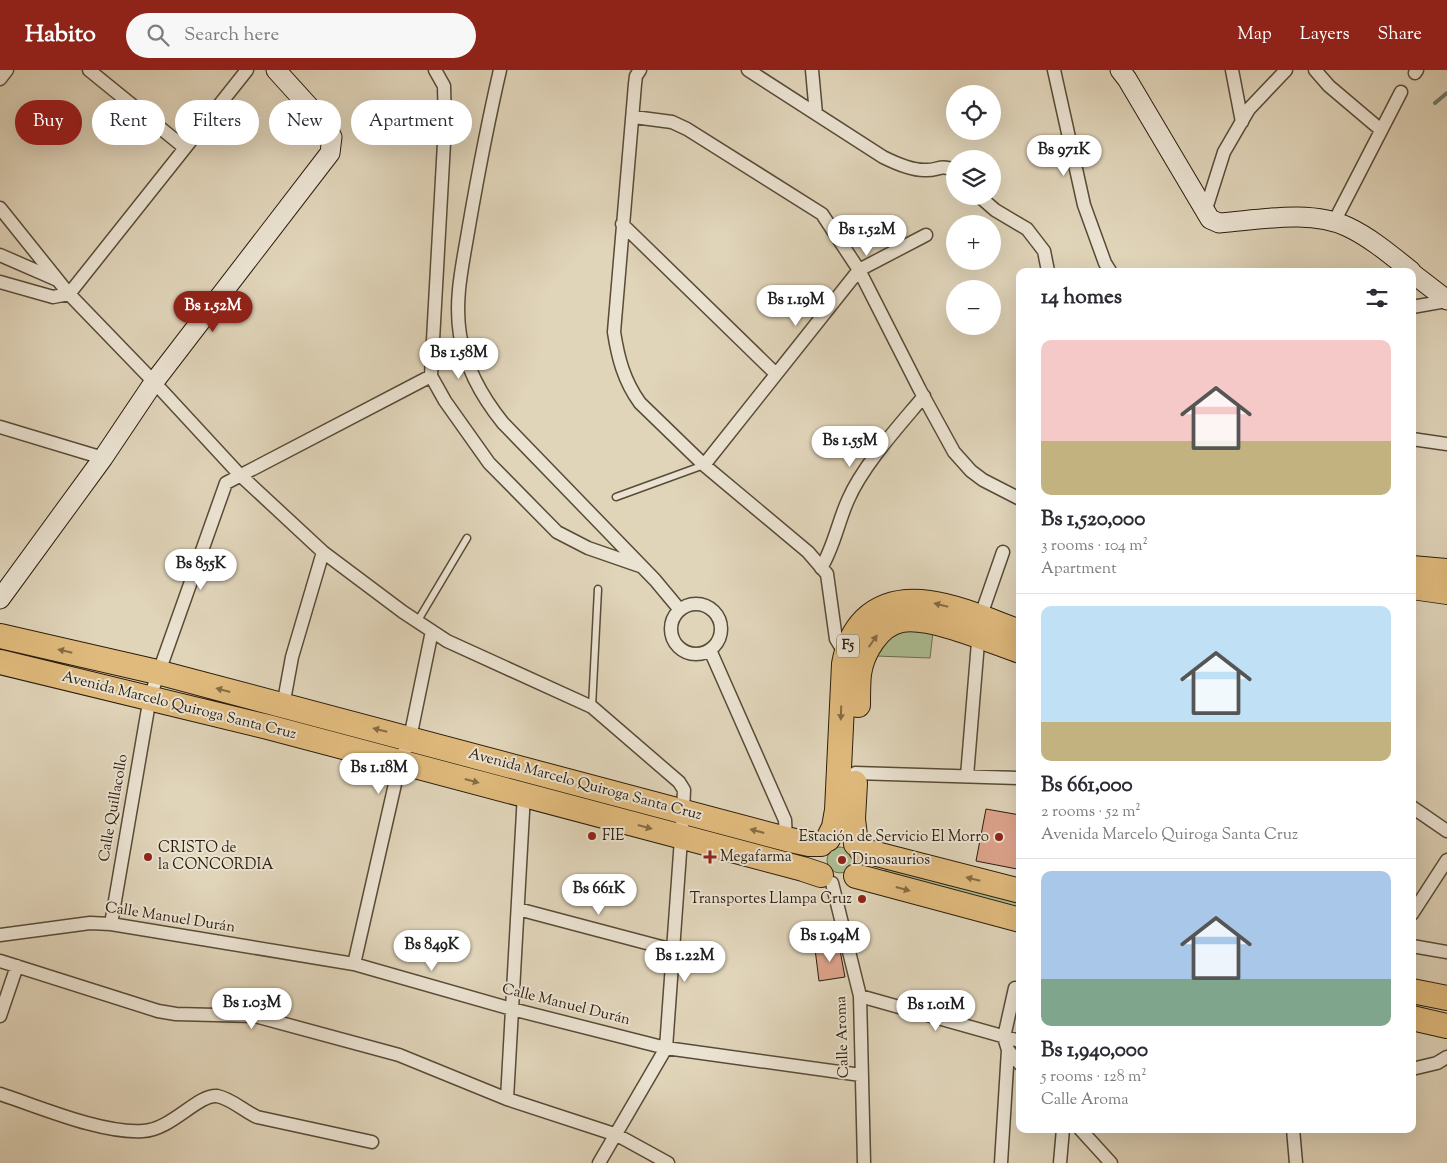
<!DOCTYPE html>
<html lang="en">
<head>
<meta charset="utf-8">
<style>
  :root { --surface:#fff; --page:#f7f7f7; --text:#2b2b33; --muted:#7c7c81; --line:#e1e1e2; --accent:#8f2418 }
  body { margin:0; font-family:"Sorts Mill Goudy",serif; background:var(--page); color:var(--text); height:100vh; display:flex; flex-direction:column; font-size:19px; white-space:nowrap }
  * { box-sizing:border-box; margin:0 }
  p { font-size:16px; color:var(--muted) }
  .icon { flex:none; width:28px; height:28px; fill:none; stroke:currentColor; stroke-width:2; stroke-linecap:round; stroke-linejoin:round }
  .map { position:relative; flex:1; overflow:hidden }
  .drawer { position:absolute; left:1016px; top:198px; width:400px; height:865px; display:flex; flex-direction:column; background:var(--surface); border-radius:10px; box-shadow:0 5px 20px #0002 }
  .drawer>* { flex:none }
  .guide { position:absolute; left:15px; top:30px; width:475px; height:45px; display:flex; gap:10px }
  .controls { position:absolute; left:946px; top:15px; display:grid; gap:10px }
  .controls a { display:grid; place-items:center; width:55px; height:55px; border-radius:50%; background:var(--surface); box-shadow:0 5px 20px #0002; font-size:25px }
  .price { position:absolute; translate:-50% -42px; padding:0 11px; border-radius:18px; background:#fff; color:#222; font-size:16px; line-height:32px; filter:drop-shadow(0 1px 2px #0008) }
  .price::after { content:''; position:absolute; left:50%; top:30px; width:15px; height:11px; margin-left:-8px; background:inherit; clip-path:polygon(0 0,100% 0,50% 100%) }
  .price.current { background:var(--accent); color:#fff }
  ul { padding:0; list-style:none }
  li { display:grid; align-content:center; gap:10px; height:265px; padding:0 25px }
  li+li { border-top:1px solid var(--line) }
  li span { display:grid; place-items:center; height:155px; border-radius:10px; color:#555 }
  li>.icon { margin-inline-start:auto }
  span .icon { width:90px; height:90px; fill:#fffc; stroke-width:1 }
  li b { font-size:21px }
  h2 { display:flex; justify-content:space-between; align-items:center; height:60px; padding:0 25px; font-size:21px }
  .chip { padding:0 18px; border-radius:22px; background:var(--surface); box-shadow:0 5px 20px #0002; font-size:18px; line-height:45px }
  .chip.current { background:var(--accent); color:#fff }
  header { display:flex; align-items:center; gap:30px; box-sizing:border-box; height:70px; padding:0 25px; background:var(--accent); color:#fff }
  header strong { font-size:24px }
  nav { display:flex; gap:28px; margin-inline-start:auto; font-size:18px }
  .search { width:350px; height:45px; background:var(--page); display:flex; align-items:center; gap:12px; box-sizing:border-box; padding:0 18px; border-radius:28px; color:var(--muted); font-size:19px }
  .map>svg:first-child { display:block }
  .green { fill:#adbe93; stroke:#6c6e50 }
  .lines { fill:none; stroke-linecap:round; stroke-linejoin:round }
  .stream { stroke:#6a7a6e; stroke-width:4 }
  .building { fill:#dda38b; stroke:#2b1d0d }
  .lane-casing { stroke:#584b38; stroke-width:9 }
  .street-casing { stroke:#584b38; stroke-width:15 }
  .secondary-casing { stroke:#2b1d0d; stroke-width:21 }
  .highway-casing { stroke:#2b1d0d; stroke-width:26 }
  .lane { stroke:#ebe3d2; stroke-width:6 }
  .street { stroke:#ebe3d2; stroke-width:12 }
  .secondary { stroke:#ebe3d2; stroke-width:19 }
  .highway { stroke:#e0ba7c; stroke-width:24 }
  .oneway { fill:#866c44 }
  .poi-dot { fill:#8f2418; stroke:#ebe3d2; stroke-width:2 }
  .labels { text-anchor:middle; dominant-baseline:central; stroke-width:4; stroke-linejoin:round; paint-order:stroke }
  .shield { fill:#ebe3d2; stroke:#655848; stroke-width:1 }
  .shield-label { font-size:14px; font-weight:bold; fill:#2b1d0d }
  .street-label { font-size:15px; fill:#2b1d0d; stroke:#ebe3d2 }
  .poi-label { font-size:15px; fill:#2b1d0d; stroke:#ebe3d2; text-anchor:start }
</style>
</head>
<body>
<header>
<strong>Habito</strong>
<div class="search"><svg class="icon" aria-label="search" viewBox="0 0 24 24"><circle cx="10" cy="10" r="6"/><path d="M15 15l6 6"/></svg>Search here</div>
<nav><a>Map</a><a>Layers</a><a>Share</a></nav>
</header>
<div class="map">
<svg width="1447" height="1093" viewBox="0 0 1447 1093">
  <rect width="100%" height="100%" fill="#e0d4b9"/>
  <filter id="stains"><feTurbulence type="fractalNoise" baseFrequency=".004" numOctaves="4"/><feColorMatrix values="0 0 0 0 .2 0 0 0 0 .09 0 0 0 0 .02 0 0 0 .5 -.17"/></filter>
  <radialGradient id="worn" r=".72"><stop offset=".6" stop-color="#630" stop-opacity="0"/><stop offset="1" stop-color="#630" stop-opacity=".3"/></radialGradient>
  <path class="green" d="M912,560L933,562L930,588L876,586C888,568 891,562 912,560Z
    M827 790a13 13 0 1 1 26 0a13 13 0 1 1-26 0Z
    M886,799L1019,830L1017,840L885,808Z"/>
  <g class="lines">
    <path class="stream" d="M1435,33L1447,23"/>
  </g>
  <path class="building" d="M986,739L1020,745V786L1017,799L976,791Z
    M839,875L845,907L819,911L815,879Z"/>
  <g class="lines">
    <g class="lane-casing">
      <path id="lane" d="M616,427L704,395
        M417,552L467,468
        M592,637L598,519"/>
    </g>
    <g class="street-casing">
      <path id="street" d="M89,0L185,78
        M435,0L444,16L445,55L431,306L445,331L489,393L557,462L588,478L640,496
        M500,0C488,52 478,104 469,156C463,193 454,228 460,265C466,299 482,327 503,353L655,510L680,540
        M640,0L636,6L635,14L614,262C618,288 624,311 640,333L704,395L808,482L827,504L836,569L845,584
        M748,0L883,87C895,93 910,100 924,100C939,101 938,94 955,100
        M812,0L816,44
        M1054,0L1084,135L1105,193L1110,201
        M1232,0L1242,52
        M1315,0L1329,16L1381,60
        M1415,3L1417,0
        M0,9L7,0
        M634,47L672,52L687,59L822,144L859,200L920,320L954,382L971,401L983,410L1020,429
        M979,126L995,140L1027,159L1044,181L1048,201
        M0,138L69,224L154,312L239,404L323,482L403,542L447,571L592,637L679,712L684,720L683,741L666,978L599,1093
        M1205,142L1224,82L1249,39L1286,0
        M1334,152L1401,22
        M622,154L776,304
        M0,185L55,209
        M0,212L53,227L69,224L247,0
        M1412,237L1447,231
        M0,357L103,388
        M1412,369L1447,374
        M704,395L859,200L926,165
        M821,498C834,477 838,452 848,430C863,395 899,356 924,326
        M671 559a25 25 0 1 1 50 0a25 25 0 1 1-50 0Z
        M710,580L785,750L786,769
        M283,636L292,587L323,482
        M855,703L1020,708
        M967,706L980,548L1003,482
        M1412,737L1447,761
        M832,813L860,926L864,1093
        M518,839L673,880
        M1412,844L1447,790
        M111,854L150,627L226,413L431,306
        M0,865L90,853L111,854L354,894L512,939L666,978L861,1005
        M1412,876L1447,882
        M0,891L158,941L176,944L255,946L399,985L507,1029L617,1065L668,1093
        M354,894L400,692L410,668L432,561
        M860,926L1020,971
        M0,946L17,896
        M1008,980L1020,994
        M1412,999L1437,993L1447,987
        M0,1024C40,1037 102,1064 143,1061C171,1060 198,1024 217,1026C232,1029 244,1041 257,1047L372,1072
        M507,1029L524,724
        M1080,1059L1111,1093
        M1293,1059L1296,1093
        M1001,1093L1008,980L1004,967L1015,918
        M1060,1093L1063,1059"/>
    </g>
    <g class="secondary-casing">
      <path id="secondary" d="M1120,0L1127,9L1210,149L1219,153C1259,150 1311,139 1348,157C1371,168 1391,185 1411,201
        M1412,203L1447,230
        M0,529L103,388L154,312L330,83L332,67L324,53L276,0"/>
    </g>
    <g class="highway-casing">
      <path id="highway" d="M1412,498L1447,501
        M1412,517L1447,522
        M0,566L157,602L786,769L809,774H821
        M0,592L268,657L803,799L821,805
        M858,635C858,625 858,614 859,604C862,583 878,554 902,550C931,545 991,571 1020,581
        M855,713L853,749L856,774
        M828,769L834,757L837,740L844,594C847,577 853,562 865,550C906,510 975,546 1020,562
        M861,780L1020,821
        M856,806L1020,850
        M1412,921L1447,928
        M1412,948L1447,956"/>
    </g>
    <use href="#lane" class="lane"/>
    <use href="#street" class="street"/>
    <use href="#secondary" class="secondary"/>
    <use href="#highway" class="highway"/>
  </g>
  <defs><path id="oneway-solid" d="M-6-.8H1V-3.2L6.5 0L1 3.2V.8H-6Z" transform="scale(1.25)"/></defs>
  <g class="oneway">
    <use href="#oneway-solid" transform="translate(941 535) rotate(-166)"/>
    <use href="#oneway-solid" transform="translate(873 571) rotate(-55)"/>
    <use href="#oneway-solid" transform="translate(65 581) rotate(-167)"/>
    <use href="#oneway-solid" transform="translate(223 620) rotate(-165)"/>
    <use href="#oneway-solid" transform="translate(841 643) rotate(92)"/>
    <use href="#oneway-solid" transform="translate(380 660) rotate(-166)"/>
    <use href="#oneway-solid" transform="translate(472 711) rotate(15)"/>
    <use href="#oneway-solid" transform="translate(645 757) rotate(15)"/>
    <use href="#oneway-solid" transform="translate(757 761) rotate(-165)"/>
    <use href="#oneway-solid" transform="translate(973 809) rotate(-166)"/>
    <use href="#oneway-solid" transform="translate(903 819) rotate(15)"/>
  </g>
  <g class="poi-dot">
    <circle cx="592" cy="766" r="5"/>
    <circle cx="999" cy="767" r="5"/>
    <circle cx="148" cy="787" r="5"/>
    <path d="M707.5 779.5h5v5h5v5h-5v5h-5v-5h-5v-5h5z"/>
    <circle cx="842" cy="790" r="5"/>
    <circle cx="862" cy="829" r="5"/>
  </g>
  <g class="labels">
    <rect class="shield" x="837" y="564.5" width="22" height="23" rx="4"/>
    <g class="shield-label">
      <text x="848" y="576">F5</text>
    </g>
    <g class="street-label">
      <text transform="translate(179 636) rotate(14)">Avenida Marcelo Quiroga Santa Cruz</text>
      <text transform="translate(585 715) rotate(15)">Avenida Marcelo Quiroga Santa Cruz</text>
      <text transform="translate(114 738) rotate(-80)">Calle Quillacollo</text>
      <text transform="translate(170 848) rotate(9)">Calle Manuel Durán</text>
      <text transform="translate(566 935) rotate(14)">Calle Manuel Durán</text>
      <text transform="translate(843 967) rotate(-92)">Calle Aroma</text>
    </g>
    <g class="poi-label">
      <text x="602" y="766">FIE</text>
      <text x="989" y="767" text-anchor="end">Estación de Servicio El Morro</text>
      <text x="158" y="778">CRISTO de<tspan x="158" dy="17">la CONCORDIA</tspan></text>
      <text x="720" y="787">Megafarma</text>
      <text x="852" y="790">Dinosaurios</text>
      <text x="852" y="829" text-anchor="end">Transportes Llampa Cruz</text>
    </g>
  </g>
  <rect width="100%" height="100%" filter="url(#stains)"/>
  <rect width="100%" height="100%" fill="url(#worn)"/>
</svg>
<div class="controls">
<a><svg class="icon" aria-label="locate" viewBox="0 0 24 24"><circle cx="12" cy="12" r="6"/><path d="M12 2v4M12 18v4M2 12h4M18 12h4"/></svg></a>
<a><svg class="icon" aria-label="layers" viewBox="0 0 24 24"><path d="M12 4l9 5-9 5-9-5zM3 14l9 5 9-5"/></svg></a>
<a>+</a>
<a>−</a>
</div>
<b class="price" style="left:1064px;top:107px">Bs 971K</b>
<b class="price" style="left:867px;top:187px">Bs 1.52M</b>
<b class="price" style="left:796px;top:257px">Bs 1.19M</b>
<b class="price current" style="left:213px;top:263px">Bs 1.52M</b>
<b class="price" style="left:459px;top:310px">Bs 1.58M</b>
<b class="price" style="left:850px;top:398px">Bs 1.55M</b>
<b class="price" style="left:201px;top:521px">Bs 855K</b>
<b class="price" style="left:379px;top:725px">Bs 1.18M</b>
<b class="price" style="left:599px;top:846px">Bs 661K</b>
<b class="price" style="left:830px;top:893px">Bs 1.94M</b>
<b class="price" style="left:432px;top:902px">Bs 849K</b>
<b class="price" style="left:685px;top:913px">Bs 1.22M</b>
<b class="price" style="left:252px;top:960px">Bs 1.03M</b>
<b class="price" style="left:936px;top:962px">Bs 1.01M</b>
<div class="guide">
<a class="chip current">Buy</a>
<a class="chip">Rent</a>
<a class="chip">Filters</a>
<a class="chip">New</a>
<a class="chip">Apartment</a>
</div>
<section class="drawer">
<h2>14 homes<svg class="icon" aria-label="filters" viewBox="0 0 24 24"><path d="M4 7h16M4 17h16"/><circle cx="9" cy="7" r="2"/><circle cx="15" cy="17" r="2"/></svg></h2>
<ul>
<li><span style="background:linear-gradient(#f6c9c9 65%,#c2b280 0)"><svg class="icon" aria-label="home" viewBox="0 0 24 24"><path d="M3 11l9-7 9 7M6 9v11h12V9"/></svg></span><div><b>Bs 1,520,000</b><p>3 rooms · 104 m²</p><p>Apartment</p></div></li>
<li><span style="background:linear-gradient(#bfe0f5 75%,#c2b280 0)"><svg class="icon" aria-label="home" viewBox="0 0 24 24"><path d="M3 11l9-7 9 7M6 9v11h12V9"/></svg></span><div><b>Bs 661,000</b><p>2 rooms · 52 m²</p><p>Avenida Marcelo Quiroga Santa Cruz</p></div></li>
<li><span style="background:linear-gradient(#a9c7e8 70%,#7fa58c 0)"><svg class="icon" aria-label="home" viewBox="0 0 24 24"><path d="M3 11l9-7 9 7M6 9v11h12V9"/></svg></span><div><b>Bs 1,940,000</b><p>5 rooms · 128 m²</p><p>Calle Aroma</p></div></li>
</ul>
</section>
</div>
</body>
</html>
